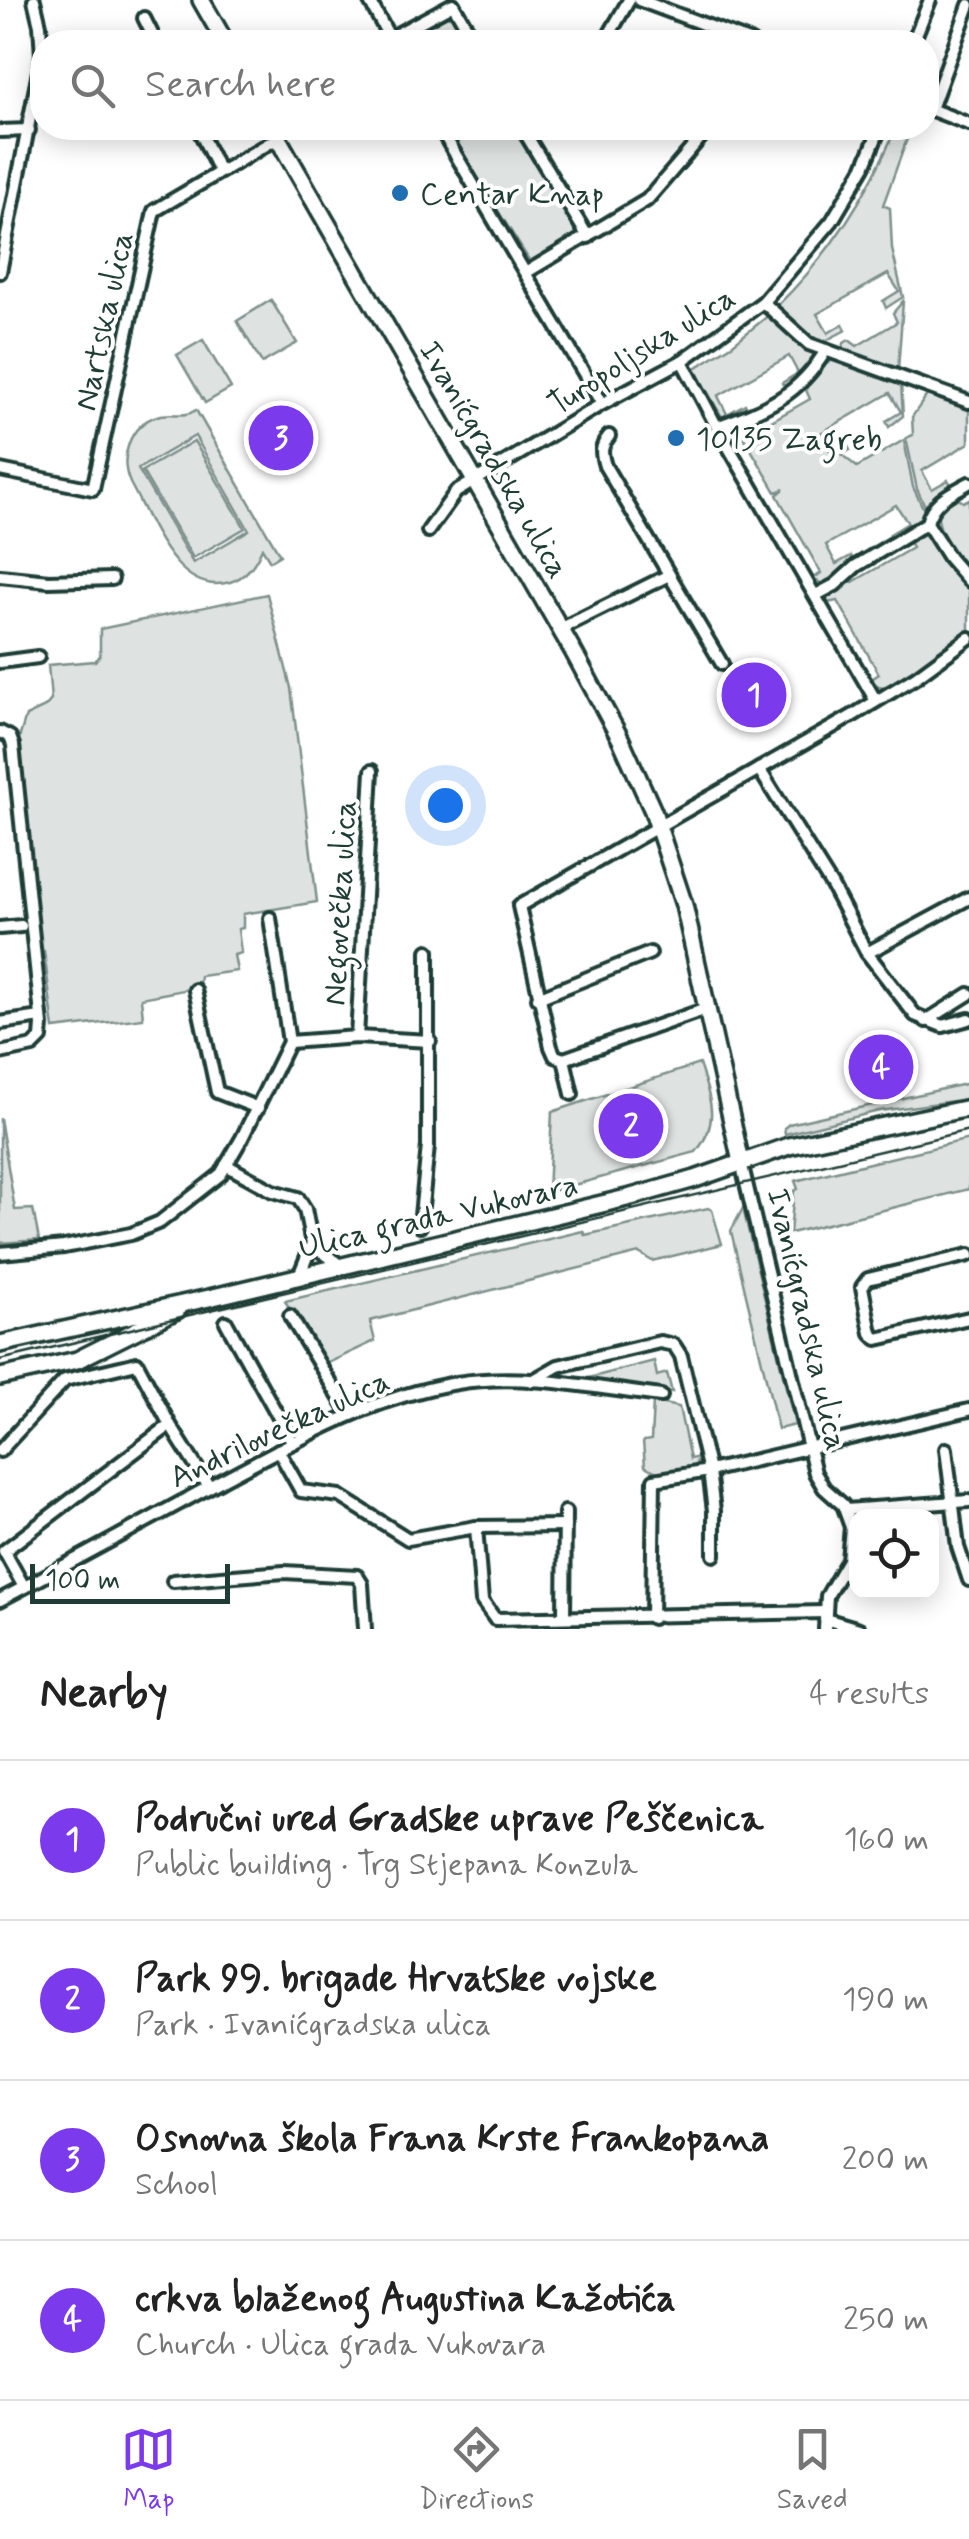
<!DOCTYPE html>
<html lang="en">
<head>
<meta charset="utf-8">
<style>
	:root { --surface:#fff; --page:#f6f6f6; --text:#222; --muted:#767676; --line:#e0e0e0; --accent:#7c3aed }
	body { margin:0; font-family:Mynerve,sans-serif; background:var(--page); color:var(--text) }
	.controls { position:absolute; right:30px; bottom:30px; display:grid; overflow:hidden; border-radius:20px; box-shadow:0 5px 25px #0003 }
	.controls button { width:90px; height:90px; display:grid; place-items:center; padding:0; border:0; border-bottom:2px solid var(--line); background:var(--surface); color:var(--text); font:50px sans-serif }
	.scale { position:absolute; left:30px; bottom:25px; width:200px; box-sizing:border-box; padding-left:10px; border:5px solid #1f3d34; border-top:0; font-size:28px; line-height:35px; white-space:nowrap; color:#1f3d34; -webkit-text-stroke:8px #fff; paint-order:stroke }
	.you { position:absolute; left:445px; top:805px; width:35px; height:35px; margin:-25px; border:8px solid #fff; border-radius:50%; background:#1a73e8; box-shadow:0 0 0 15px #1a73e833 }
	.badge { display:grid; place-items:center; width:65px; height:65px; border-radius:50%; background:var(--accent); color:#fff; font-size:32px; font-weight:700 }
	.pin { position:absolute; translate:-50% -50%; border:5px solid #fff; box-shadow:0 2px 10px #0006 }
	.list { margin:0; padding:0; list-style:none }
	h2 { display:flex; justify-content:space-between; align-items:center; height:130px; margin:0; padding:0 40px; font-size:42px }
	h2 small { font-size:32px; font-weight:400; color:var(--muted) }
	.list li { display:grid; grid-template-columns:65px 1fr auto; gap:30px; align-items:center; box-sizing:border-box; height:160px; padding:0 40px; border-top:2px solid var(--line) }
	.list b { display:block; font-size:38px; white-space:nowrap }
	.list p { margin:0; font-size:32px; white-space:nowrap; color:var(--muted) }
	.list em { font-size:32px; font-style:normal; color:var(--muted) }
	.icon { flex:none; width:55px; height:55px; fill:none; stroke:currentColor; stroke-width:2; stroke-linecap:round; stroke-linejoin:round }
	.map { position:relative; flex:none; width:969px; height:1629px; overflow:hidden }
	.search { position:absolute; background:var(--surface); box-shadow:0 5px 25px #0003; left:30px; right:30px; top:30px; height:110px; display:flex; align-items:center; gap:25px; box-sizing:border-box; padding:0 35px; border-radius:40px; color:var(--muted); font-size:38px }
	.sheet { height:770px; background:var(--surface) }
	nav { display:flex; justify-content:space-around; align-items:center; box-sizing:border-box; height:140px; border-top:2px solid var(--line); background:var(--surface); font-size:28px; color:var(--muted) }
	nav a { display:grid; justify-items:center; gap:5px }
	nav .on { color:var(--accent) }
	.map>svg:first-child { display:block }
	.green { fill:#dee3e2; stroke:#7e908b; stroke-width:2.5; fill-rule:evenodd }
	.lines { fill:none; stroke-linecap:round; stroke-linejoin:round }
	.street-casing { stroke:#1f3d34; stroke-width:18 }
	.secondary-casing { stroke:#1f3d34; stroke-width:22 }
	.street { stroke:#fff; stroke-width:10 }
	.secondary { stroke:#fff; stroke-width:15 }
	.tram { stroke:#1f3d34; stroke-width:2.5 }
	.poi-dot { fill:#1f6fb2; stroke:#fff; stroke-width:4 }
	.labels { text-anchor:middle; stroke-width:8; stroke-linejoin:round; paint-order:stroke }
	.poi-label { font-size:32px; fill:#1f3d34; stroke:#fff; text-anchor:start }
	.street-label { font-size:32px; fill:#1f3d34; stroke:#fff }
</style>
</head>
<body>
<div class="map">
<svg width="969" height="1629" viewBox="0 0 969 1629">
	<rect width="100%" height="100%" fill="#fff"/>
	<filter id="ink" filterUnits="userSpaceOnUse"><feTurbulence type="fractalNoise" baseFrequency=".01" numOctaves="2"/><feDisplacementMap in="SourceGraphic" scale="20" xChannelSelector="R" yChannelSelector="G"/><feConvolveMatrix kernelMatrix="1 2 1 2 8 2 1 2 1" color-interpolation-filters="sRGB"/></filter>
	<g filter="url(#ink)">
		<!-- green -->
		<g class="green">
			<path d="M453,13L470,42H403L404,40Z"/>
			<path d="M446,128H519L577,228V235L535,260H529Z"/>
			<path d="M896,128H911L883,205L890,208L892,249L903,297L886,308L883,301L899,291L888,274L817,314L828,333L843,324L846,330L823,342C802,338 789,323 778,305C831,253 867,196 896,128Z"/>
			<path d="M271,300L297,343L262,363L237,321Z"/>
			<path d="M903,301L898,370L842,350L844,343L849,340L857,346L897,322L893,313Z"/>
			<path d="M769,315L792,339L815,354V362L787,391L782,383L798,373L789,356L718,396L727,414L745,404L748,412L722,417L694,369L733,344Z"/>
			<path d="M203,340L231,388L205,403L177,355Z"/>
			<path d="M836,359L901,383L903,416L889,427L886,421L901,412L890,393L819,434L831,452L846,443L850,450L842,455L857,467L904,440L913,487L926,514L922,522L894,539L890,534L908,523L896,505L826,545L836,564L851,556L855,562L832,581L823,584L813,579L821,573L777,495L784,489L776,492L742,434L733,438L731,430L741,421L753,423L757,429L810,399L806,390C809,378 825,362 836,359Z"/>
			<path d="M927,395L969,408V443L922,471L932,489L948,480L952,486L933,498L927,510L917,489L906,438L913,435L912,417Z"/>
			<path d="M196,410L280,555L270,561L262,548C256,563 247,577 230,582C177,598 150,519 130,483C119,458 129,425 157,416C172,411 183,419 196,410ZM195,436L249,530L193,563L138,469Z"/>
			<path d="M194,441L245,528L193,558L142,471Z"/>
			<path d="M955,496L963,502L969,499V571C954,554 916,507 955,496Z"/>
			<path d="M925,532L969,589V630L892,685L880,687L870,680L879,674L838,601L827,603L828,594L847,575L853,582L912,548L908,539Z"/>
			<path d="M267,594L291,688L317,902L243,914V928L238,929L241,953L234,955L237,971L200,976L199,987L141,998L143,1018L54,1029L44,951L39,950L18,742L26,716L45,707L51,700L48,665L95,661L100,656V629Z"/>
			<path d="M699,1064C710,1099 721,1121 696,1152L548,1192L552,1112Z"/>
			<path d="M969,1083V1099L879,1111L785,1134L784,1128L789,1124Z"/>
			<path d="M0,1118L15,1210L33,1209L39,1240L0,1243Z"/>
			<path d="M969,1139V1189L790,1233L794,1191L798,1189L795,1181Z"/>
			<path d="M708,1208L712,1210L722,1244L652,1261L639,1253L370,1321L375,1341L324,1365L285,1301L583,1231L585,1235Z"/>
			<path d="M743,1208L795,1425L778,1429L731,1231Z"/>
			<path d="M654,1361L657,1376L667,1373L672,1392L585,1379Z"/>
			<path d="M653,1402L679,1407L690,1459L699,1457L694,1467C676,1474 662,1477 645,1466L643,1441L651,1440Z"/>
		</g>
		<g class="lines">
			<!-- street casing -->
			<g class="street-casing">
				<g id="street">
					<path d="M369,0L392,42"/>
					<path d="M639,0L751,42"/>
					<path d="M144,18L156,42"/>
					<path d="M390,38L453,4L475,42"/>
					<path d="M605,42L629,0"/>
					<path d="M913,42L930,0"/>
					<path d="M927,108L969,124"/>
					<path d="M931,109L969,5"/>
					<path d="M198,128L219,171"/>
					<path d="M440,128L602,404"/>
					<path d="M522,128L588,237"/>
					<path d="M0,131L29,130"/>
					<path d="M0,272L42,56L40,25L34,0"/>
					<path d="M527,272L647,200L709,128"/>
					<path d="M763,302L809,344L969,402"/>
					<path d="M682,361L717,427L876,701"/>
					<path d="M717,427C765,409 799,396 826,350"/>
					<path d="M609,436C600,447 601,453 605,466L722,664"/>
					<path d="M0,470L93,489L154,211L278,138"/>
					<path d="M969,483C951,493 932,501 927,523L949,558L969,581"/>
					<path d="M428,531L456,492L602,404L682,361L763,302L832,221L864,167L880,128"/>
					<path d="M0,576L49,581L112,579"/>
					<path d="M816,595L835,585L856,566L927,523"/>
					<path d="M560,629L669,575"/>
					<path d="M0,662L38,657"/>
					<path d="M0,732L10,737L13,745L42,1025L41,1038L33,1046L0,1053"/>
					<path d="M759,769L832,886L867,953L915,1015L943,1026L969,1019"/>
					<path d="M0,928L21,926"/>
					<path d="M867,953L969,898"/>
					<path d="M195,990L217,1092L258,1108"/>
					<path d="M538,998L650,953"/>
					<path d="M926,1021L969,994"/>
					<path d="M0,1023L41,1017"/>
					<path d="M357,1037L372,771"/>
					<path d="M289,1042L357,1037L430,1041"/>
					<path d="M564,1059L709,1008"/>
					<path d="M572,1094L564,1059L555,1056L551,1047L519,906L852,716L916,677L969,638"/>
					<path d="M741,1162L815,1473L824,1488L843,1505L851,1527L848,1560L827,1596L825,1629"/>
					<path d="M226,1165L273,1191L298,1198L305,1209L312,1244"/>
					<path d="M420,1226L428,1146V951"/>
					<path d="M0,1253L64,1247L131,1234L160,1222L221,1174L242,1138L289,1042L270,918"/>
					<path d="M969,1255L868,1279L862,1287L871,1333L877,1339L969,1318"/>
					<path d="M299,1276L312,1244L341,1266"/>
					<path d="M290,1316L350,1415"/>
					<path d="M226,1322L293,1443"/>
					<path d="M532,1381L558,1366L660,1342L674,1345L681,1356L709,1471L969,1410"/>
					<path d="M946,1449L958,1547L969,1580"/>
					<path d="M278,1450L301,1491L340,1496L408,1539L476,1527L565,1526"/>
					<path d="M0,1451L65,1380L137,1363L170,1425L209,1487"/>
					<path d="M846,1510L969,1501"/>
					<path d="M476,1527L482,1601L495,1619L825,1612"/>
					<path d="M173,1581L284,1572L357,1576L362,1584L365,1629"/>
					<path d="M24,1587L4,1551L170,1425"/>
					<path d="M0,1600C74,1561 147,1521 220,1481C296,1441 371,1397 457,1383C523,1372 596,1388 661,1396"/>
					<path d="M564,1617L565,1512"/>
					<path d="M652,1618L654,1480L709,1471L714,1511V1555"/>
					<path d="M825,1619L859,1629"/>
				</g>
			</g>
			<!-- secondary casing -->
			<g class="secondary-casing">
				<g id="secondary">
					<path d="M201,0L225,42"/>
					<path d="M272,128L573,651L621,740L653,811L684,905L741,1162"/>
					<path d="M0,1344L209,1298L631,1197L695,1179L789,1146L969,1108"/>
					<path d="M0,1377L77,1360L177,1310"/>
				</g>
			</g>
			<!-- street -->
			<use href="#street" class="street"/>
			<!-- secondary -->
			<use href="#secondary" class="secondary"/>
			<!-- tram -->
			<path class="tram" d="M0,1360L969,1130"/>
		</g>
	</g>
	<!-- markers -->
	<g class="poi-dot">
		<circle cx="400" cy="193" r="10"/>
		<circle cx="676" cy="438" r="10"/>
	</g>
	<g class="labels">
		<!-- poi labels -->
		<g class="poi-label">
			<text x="420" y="204">Centar Knap</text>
			<text x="696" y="449">10135 Zagreb</text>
		</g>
		<!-- street labels -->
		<g class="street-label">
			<text transform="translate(103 321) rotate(-78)" y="11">Nartska ulica</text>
			<text transform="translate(641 350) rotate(-32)" y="11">Turopoljska ulica</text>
			<text transform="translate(495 459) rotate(60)" y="11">Ivanićgradska ulica</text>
			<text transform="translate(339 903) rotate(-87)" y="11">Negovečka ulica</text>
			<text transform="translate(438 1215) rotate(-13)" y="11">Ulica grada Vukovara</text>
			<text transform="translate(808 1319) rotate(77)" y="11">Ivanićgradska ulica</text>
			<text transform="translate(279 1428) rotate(-25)" y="11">Andrilovečka ulica</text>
		</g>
	</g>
</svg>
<div class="controls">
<button><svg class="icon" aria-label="locate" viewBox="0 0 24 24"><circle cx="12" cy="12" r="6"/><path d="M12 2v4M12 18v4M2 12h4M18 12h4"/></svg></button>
</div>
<div class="scale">100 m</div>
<div class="you"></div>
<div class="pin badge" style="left:754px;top:695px">1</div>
<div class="pin badge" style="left:631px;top:1126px">2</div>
<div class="pin badge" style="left:281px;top:438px">3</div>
<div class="pin badge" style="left:881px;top:1067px">4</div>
<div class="search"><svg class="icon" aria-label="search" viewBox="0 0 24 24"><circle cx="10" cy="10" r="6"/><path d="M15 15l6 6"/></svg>Search here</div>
</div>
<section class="sheet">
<h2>Nearby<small>4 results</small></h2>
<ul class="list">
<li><span class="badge">1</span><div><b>Područni ured Gradske uprave Peščenica</b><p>Public building · Trg Stjepana Konzula</p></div><em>160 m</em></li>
<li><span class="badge">2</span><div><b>Park 99. brigade Hrvatske vojske</b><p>Park · Ivanićgradska ulica</p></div><em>190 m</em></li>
<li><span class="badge">3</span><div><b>Osnovna škola Frana Krste Frankopana</b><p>School</p></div><em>200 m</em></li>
<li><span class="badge">4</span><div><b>crkva blaženog Augustina Kažotića</b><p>Church · Ulica grada Vukovara</p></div><em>250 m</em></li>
</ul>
</section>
<nav>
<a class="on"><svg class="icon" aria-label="map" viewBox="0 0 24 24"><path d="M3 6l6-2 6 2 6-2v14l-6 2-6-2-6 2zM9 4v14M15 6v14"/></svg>Map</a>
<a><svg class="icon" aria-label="directions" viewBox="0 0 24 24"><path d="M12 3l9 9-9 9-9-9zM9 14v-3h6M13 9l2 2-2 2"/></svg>Directions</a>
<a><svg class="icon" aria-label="saved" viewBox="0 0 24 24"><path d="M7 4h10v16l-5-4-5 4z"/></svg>Saved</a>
</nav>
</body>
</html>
